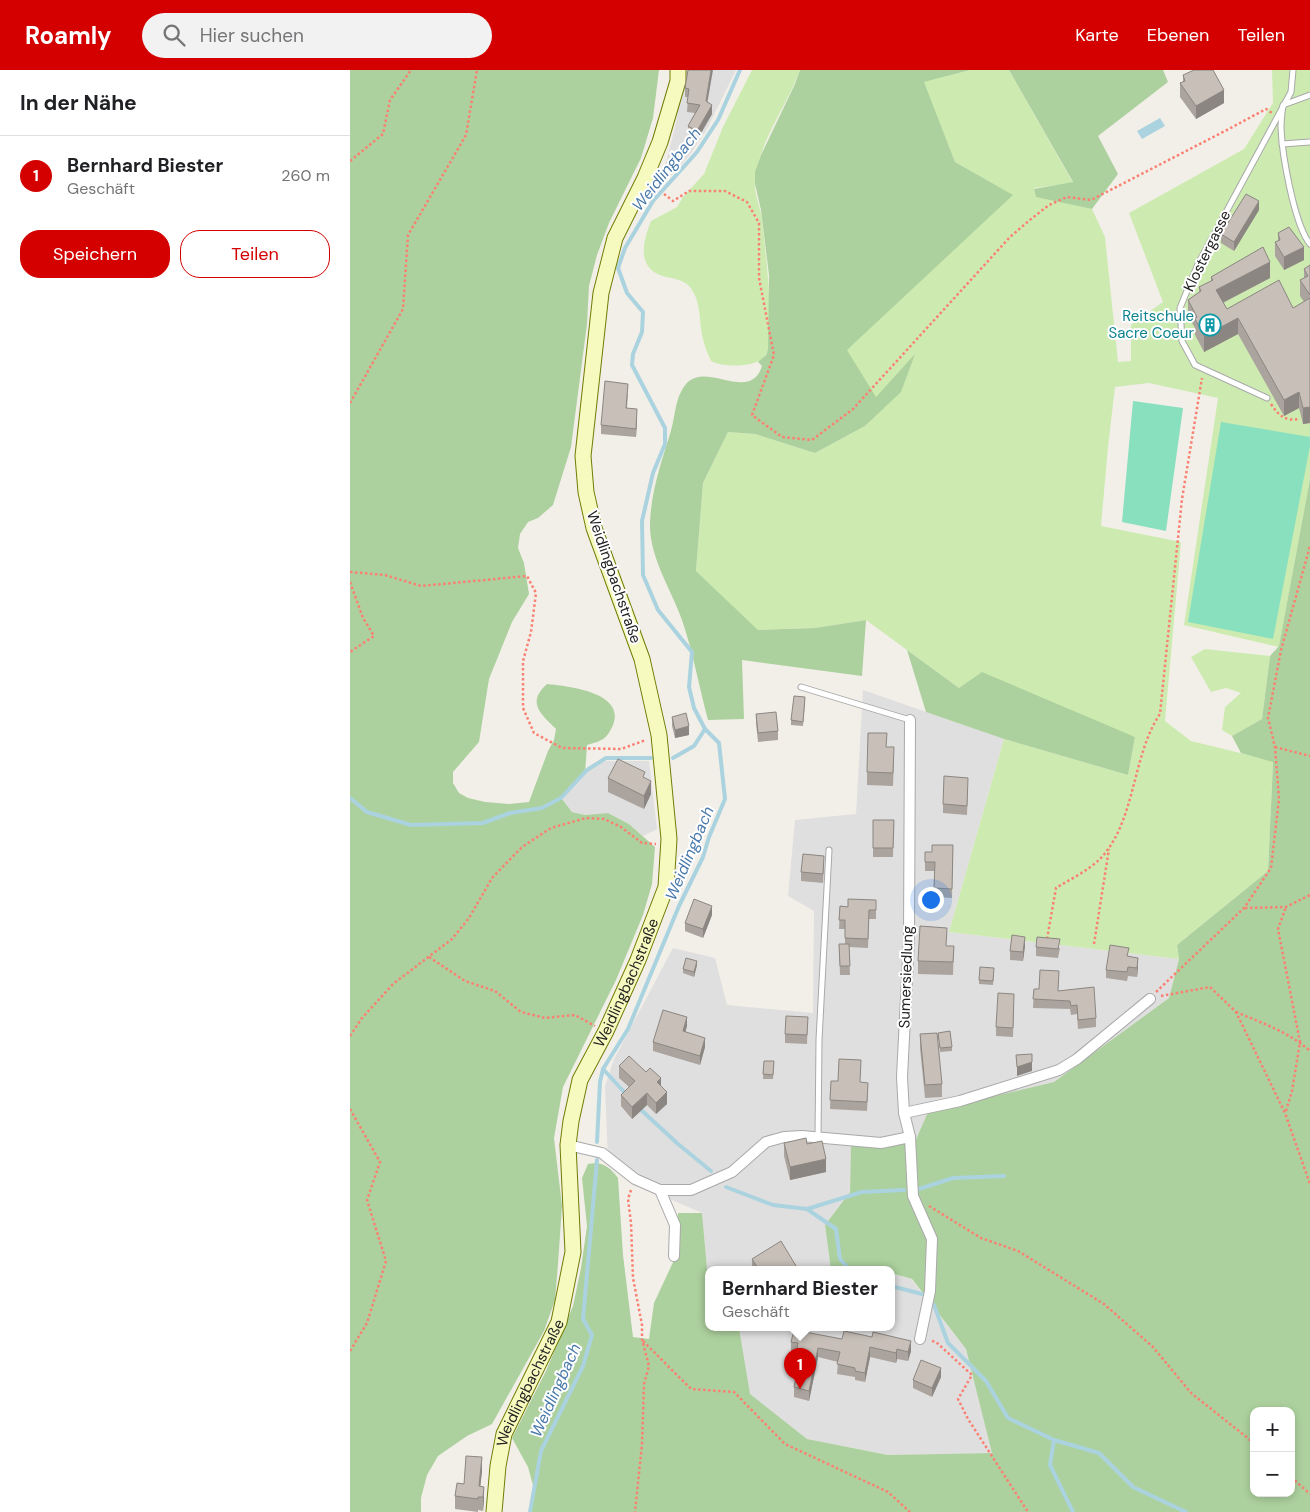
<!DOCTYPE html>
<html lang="de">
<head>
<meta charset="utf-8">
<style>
	:root { --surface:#fff; --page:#f2f2f2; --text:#202124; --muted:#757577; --line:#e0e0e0; --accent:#d40000 }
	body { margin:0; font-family:"DM Sans",sans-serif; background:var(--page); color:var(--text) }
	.controls { position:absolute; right:15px; bottom:15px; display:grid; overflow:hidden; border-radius:10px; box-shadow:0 2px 8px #0003 }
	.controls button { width:45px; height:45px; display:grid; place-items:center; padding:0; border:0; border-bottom:1px solid var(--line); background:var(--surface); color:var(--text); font:25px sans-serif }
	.you { position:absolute; left:580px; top:829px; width:18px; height:18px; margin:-12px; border:4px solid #fff; border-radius:50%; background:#1a73e8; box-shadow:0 0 0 8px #1a73e833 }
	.badge { display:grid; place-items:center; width:32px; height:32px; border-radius:50%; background:var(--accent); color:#fff; font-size:16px; font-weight:700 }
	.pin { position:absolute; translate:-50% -41px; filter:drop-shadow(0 1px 2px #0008) }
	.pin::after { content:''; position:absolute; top:26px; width:18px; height:15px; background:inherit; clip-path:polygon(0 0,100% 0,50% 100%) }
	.popup { position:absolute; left:355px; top:1196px; width:190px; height:65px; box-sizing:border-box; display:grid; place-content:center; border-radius:10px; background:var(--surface); filter:drop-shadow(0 1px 4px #0005); font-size:16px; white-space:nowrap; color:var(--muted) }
	.popup b { font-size:19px; color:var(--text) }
	.popup::after { content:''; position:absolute; left:50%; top:100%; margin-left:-10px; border:10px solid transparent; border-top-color:var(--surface) }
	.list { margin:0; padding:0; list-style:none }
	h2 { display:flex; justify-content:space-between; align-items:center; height:65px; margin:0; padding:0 20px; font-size:21px }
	h2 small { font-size:16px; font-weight:400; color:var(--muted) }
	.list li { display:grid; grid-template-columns:32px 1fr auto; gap:15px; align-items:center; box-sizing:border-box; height:80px; padding:0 20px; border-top:1px solid var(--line) }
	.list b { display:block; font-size:19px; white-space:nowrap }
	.list p { margin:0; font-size:16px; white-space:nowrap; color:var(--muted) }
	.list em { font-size:16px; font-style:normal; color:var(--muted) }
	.actions { display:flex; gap:10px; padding:15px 20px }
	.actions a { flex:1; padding:11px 0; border:1px solid var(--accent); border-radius:20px; text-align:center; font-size:18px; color:var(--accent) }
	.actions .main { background:var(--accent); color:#fff }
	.icon { flex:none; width:28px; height:28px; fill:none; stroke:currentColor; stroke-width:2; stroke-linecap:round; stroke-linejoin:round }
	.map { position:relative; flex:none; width:960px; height:1442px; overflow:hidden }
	header { display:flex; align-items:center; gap:30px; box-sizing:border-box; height:70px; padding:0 25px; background:var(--accent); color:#fff }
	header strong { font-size:24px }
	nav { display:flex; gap:28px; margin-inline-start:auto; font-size:18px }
	.search { width:350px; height:45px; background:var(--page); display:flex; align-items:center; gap:12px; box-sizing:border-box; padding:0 18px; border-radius:28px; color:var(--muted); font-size:19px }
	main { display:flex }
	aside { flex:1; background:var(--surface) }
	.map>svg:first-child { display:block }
	.residential { fill:#e0dfdf }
	.grass { fill:#cdebb0 }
	.forest { fill:#add19e; fill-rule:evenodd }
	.pitch { fill:#88e0be }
	.water { fill:#aad3df }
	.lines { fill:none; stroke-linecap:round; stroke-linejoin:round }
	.stream { stroke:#aad3df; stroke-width:4 }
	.service-casing { stroke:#a9a9a9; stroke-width:7 }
	.minor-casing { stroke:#a9a9a9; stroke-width:12 }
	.secondary-casing { stroke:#707d05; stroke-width:17 }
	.path { stroke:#fa8072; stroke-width:2.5; stroke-dasharray:2.5 2.5; stroke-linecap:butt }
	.service { stroke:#fff; stroke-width:5 }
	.minor { stroke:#fff; stroke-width:10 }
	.secondary { stroke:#f7fabf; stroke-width:15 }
	.wall { fill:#aba49e }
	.shaded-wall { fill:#8b8681 }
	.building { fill:#c7bfb8; stroke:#8b8681 }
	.labels { text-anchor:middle; stroke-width:4; stroke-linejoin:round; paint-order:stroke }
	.street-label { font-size:15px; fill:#222; stroke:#fff }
	.culture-label { font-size:15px; fill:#0d838f; stroke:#fff; text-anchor:end }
	.water-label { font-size:16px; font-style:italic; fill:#4a7aab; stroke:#fff }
</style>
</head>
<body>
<header>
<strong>Roamly</strong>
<div class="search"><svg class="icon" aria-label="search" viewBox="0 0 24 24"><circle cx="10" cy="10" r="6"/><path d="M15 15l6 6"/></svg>Hier suchen</div>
<nav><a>Karte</a><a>Ebenen</a><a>Teilen</a></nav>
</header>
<main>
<aside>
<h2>In der Nähe<small></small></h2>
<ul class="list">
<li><span class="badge">1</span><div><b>Bernhard Biester</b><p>Geschäft</p></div><em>260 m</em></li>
</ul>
<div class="actions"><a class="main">Speichern</a><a>Teilen</a></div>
</aside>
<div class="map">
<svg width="960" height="1442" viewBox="0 0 960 1442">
	<rect width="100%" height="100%" fill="#f2efe9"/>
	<!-- residential -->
	<g class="residential">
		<path d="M333,0H386L356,61L338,87L313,114L306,116L316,92L326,53Z"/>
		<path d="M513,620L654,669L599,862L829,889L819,928L704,1012L578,1042L564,1074H501L500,1122L475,1155L481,1200H359V1220L352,1143L278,1111L258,1091L255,1016L264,989L323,878L365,888L377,935L463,943L464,841L438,826L445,750L506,744Z"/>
		<path d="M255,691H299L307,759L293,766L279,754L258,743L235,745L222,742L212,729L235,704L245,695Z"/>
		<path d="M541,1203L561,1209L616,1279L643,1383L538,1385L457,1369L399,1324L389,1258H541Z"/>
	</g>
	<!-- grass -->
	<g class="grass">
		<path d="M402,0H450C437,36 407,74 405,113C404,124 411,138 412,150C417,193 422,236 418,279C416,284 414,289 409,291C397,297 372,297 361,291C357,283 354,274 352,265C349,250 351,234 342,220C334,206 316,210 304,202C287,190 295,166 301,151L327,137L333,127L354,104L373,57Z"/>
		<path d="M620,0H659L723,113L684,118L686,126L742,139L755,167L768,292L781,291V255L813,232L779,143L894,79L923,33L922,0H960V409L929,577L834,555L868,328L799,313L765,317L758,377L751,456L831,472L815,651L841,671L923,691L918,801L827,875L829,889L599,862L654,669L778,705L785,667L609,618L516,550L465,558L407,560L346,501L353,413L378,362L405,364L465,383L515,356L564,286L526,328L496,280L662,125L605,92L573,12Z"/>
		<path d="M855,579L920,586L912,649L882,666L872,660L875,637L891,623L876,618L861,622L841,587Z"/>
	</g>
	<!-- forest -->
	<g class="forest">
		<path d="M0,0H309L303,48L291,88L259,153L247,185L239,216L237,254L221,377L203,435L188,448L178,452L170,464L168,478L174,493L179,524L162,552L139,609L129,672L103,702V713L109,723L118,728L135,732L159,734L179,732L198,681L204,670L206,659C191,644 176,633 197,614C217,616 276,622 263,655C257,669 252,671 237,675L235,704L212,729L222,742L235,745L258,743L279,754L305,777L302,814L293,845L266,910L213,1017L204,1068L212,1136L208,1194L205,1230L194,1261L142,1354L117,1366L88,1386L77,1405L71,1428V1442H0Z"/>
		<path d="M450,0H620L574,12L605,92L663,125L497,280L526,327L565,284L551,322L515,356L465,383L405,364L378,362L353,413L346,501L408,560L465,558L516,550L512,606L392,590L394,649L358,650C349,617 343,582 332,550C321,519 299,487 300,453C301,422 311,393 320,364C326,346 324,329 336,314C356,290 400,334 412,296L408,292L416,285L418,279L419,205L411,140L405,114V102L411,85L445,14Z"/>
		<path d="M659,0H813L818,12L748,66L768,104L742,139L686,127L684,119L723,112Z"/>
		<path d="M960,409V1442H180L184,1419L178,1397L162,1368L196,1301L223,1236L231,1198L237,1156L232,1108L238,1094C252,1091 260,1097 268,1108L273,1185L283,1267L299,1269L304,1233L325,1188L328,1143H352L359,1220V1258H389L400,1324L457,1369L538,1385L642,1383L616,1279L562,1209L541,1203V1200H531L519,1197L517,1200H481L475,1155L500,1122L501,1074H564L578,1042L704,1012L819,928L829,889L827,875L918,801L923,692L891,683L882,666L912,649L920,586L929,576ZM904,1341H941V1423H904Z"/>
		<path d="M557,580L609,618L632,602L785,667L778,705L654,669L576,642Z"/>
	</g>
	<!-- pitch -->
	<g class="pitch">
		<path d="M783,331L833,338L816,461L772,452Z"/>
		<path d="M871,352L960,367V376L923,569L838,552Z"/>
	</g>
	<!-- water -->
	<path class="water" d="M810,48L815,56L792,69L787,61Z"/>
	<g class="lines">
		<!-- stream -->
		<g class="stream">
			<path d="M323,688L344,676L355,659"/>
			<path d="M0,728L17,742L61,755L133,753L160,743L192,738L211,728L237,700L256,688H301"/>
			<path d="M253,999L276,1024"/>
			<path d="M289,1038L328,1074L361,1101"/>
			<path d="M247,1072L250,1012L253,999L278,959L329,836L353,787L359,767L375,729L369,673L355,659L344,638L339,617L342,582L308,540L293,505L292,451L303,403L315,374V358L282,295L283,284L292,262L293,242L277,223L268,198L275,178L303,131L347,82L368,50L390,0"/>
			<path d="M376,1117L423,1135L457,1139L486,1159L490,1189L500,1200"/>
			<path d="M569,1119L603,1108L654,1106"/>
			<path d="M457,1139L512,1122L554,1120"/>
			<path d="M541,1216L572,1224"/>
			<path d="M584,1235L598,1273L636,1311L658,1348L704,1370L749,1383L783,1417L836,1442"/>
			<path d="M704,1370L700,1395L723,1442"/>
			<path d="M180,1442L191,1381L233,1296L242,1265L233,1249L247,1090"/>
		</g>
		<!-- service casing -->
		<g class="service-casing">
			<g id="service">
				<path d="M960,25L933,35C932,42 931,50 931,58C932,84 944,154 960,174"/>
				<path d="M932,74L960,72"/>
				<path d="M917,328L845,295L832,271L830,238L848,194L941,22L943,0"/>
				<path d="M451,617L560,650"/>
				<path d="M468,1067L469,970L479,780"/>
			</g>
		</g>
		<!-- minor casing -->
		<g class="minor-casing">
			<g id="minor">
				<path d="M560,650L559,869L552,1007L554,1043L560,1067L563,1126L582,1169L580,1221L570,1269"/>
				<path d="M554,1043L610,1031L709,1000L727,989L800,929"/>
				<path d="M218,1075L252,1083L285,1109L310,1120H341L382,1102L416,1072L434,1067L452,1066L531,1073L560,1067"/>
				<path d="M310,1120L325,1155L324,1186"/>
			</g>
		</g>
		<!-- secondary casing -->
		<g class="secondary-casing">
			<g id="secondary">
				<path id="s1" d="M144,1442L148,1396L154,1364L209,1252L223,1182L218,1075L221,1051L230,1010L256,961L288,890L316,817L319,769L309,665L292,589L244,458L236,422L233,386L251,223L265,168L295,108L310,72L328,11V0"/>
			</g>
		</g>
		<!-- path -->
		<g class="path">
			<path d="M0,91L33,64L40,30L61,0"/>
			<path d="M314,124L323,131L339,121H375L397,132L409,153V208L424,285L402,345L432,367L462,370L503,339L660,167L681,149L699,135L717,127L741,130L875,61L916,39L922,43"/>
			<path d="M0,333L53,239L58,165L116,65L127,0"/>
			<path d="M921,334C929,346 935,351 950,349"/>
			<path d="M0,502L35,505L71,516L177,506L186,523L181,562L173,591V638L184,663L212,678L271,679L296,670"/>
			<path d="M0,512L13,548L24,566L0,582"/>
			<path d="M925,677L960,686"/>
			<path d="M895,838L936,837L960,825"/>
			<path d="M697,869L706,818C721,809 739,800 751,788C786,750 782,685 810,644L832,429L852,308"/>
			<path d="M744,874L759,779"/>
			<path d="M79,887L115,911L145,921L171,942L195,948L225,945L245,956"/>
			<path d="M806,922L894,838L921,798L929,729L925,677L918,648L931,580L960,476"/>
			<path d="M811,926L860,917L886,942L935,1043L960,1114"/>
			<path d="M886,942C912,953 939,962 960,981"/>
			<path d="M0,966L12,948L43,914L102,869L119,848L142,808L172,777L201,758L236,748L254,749L271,757L292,773L306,774"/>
			<path d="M0,1039L30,1092L17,1130L36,1191L17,1253L0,1281"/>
			<path d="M936,1041L942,1021L950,972L928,859L936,837"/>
			<path d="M281,1120L278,1129L281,1153L283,1208L292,1255V1269L299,1296L294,1314L292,1374L285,1442"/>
			<path d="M579,1136L631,1168L668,1181L754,1234L803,1277L841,1323L904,1373"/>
			<path d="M293,1271L341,1319L384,1322L435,1374L538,1422L560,1442"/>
			<path d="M582,1271L586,1272L622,1305L608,1329L618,1349L678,1442"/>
			<path d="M941,1407L960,1424"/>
		</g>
		<!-- service -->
		<use href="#service" class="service"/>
		<!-- minor -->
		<use href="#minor" class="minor"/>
		<!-- secondary -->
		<use href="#secondary" class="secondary"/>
	</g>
	<!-- wall -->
	<g class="wall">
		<path d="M338,0L357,32L362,44L347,70L338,65V56L345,43L337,42L338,27H335V18Z"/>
		<path d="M833,5L874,33L846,49L830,27V13L833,12Z"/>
		<path d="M909,140L884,181L871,173V164Z"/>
		<path d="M928,163L954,190L934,200L925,186V172L928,171Z"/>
		<path d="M960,195V353L953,354L949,338L934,346L888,264L854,282L845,265V258L838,246V230L849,223V217L861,211V207L920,208L873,233L877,239L943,238L954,232L950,226V210L954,208V199Z"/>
		<path d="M278,323L277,338L287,348L286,367L251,364V355Z"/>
		<path d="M455,632L453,656L441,655V650Z"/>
		<path d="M406,644L428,661V670L408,672L406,653Z"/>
		<path d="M322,647L339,665L325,668L322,656Z"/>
		<path d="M537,677L544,690L543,716L517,715V702Z"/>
		<path d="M258,708H295L301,724L294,739L258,722Z"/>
		<path d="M618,717L617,745L593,743V734Z"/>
		<path d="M523,750H544L543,787H523Z"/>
		<path d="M603,775L602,828L584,827L585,801H575V782H582Z"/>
		<path d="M474,795L473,813L451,811V802Z"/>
		<path d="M526,830V849H519L518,878L499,877L500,905H490L489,874H495V859H489L490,836L498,837Z"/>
		<path d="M362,845L353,868L335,861V853Z"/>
		<path d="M597,876H604L603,905L568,904V891Z"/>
		<path d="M675,876L673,891L660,890V881Z"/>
		<path d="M686,877L710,878L708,888L686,886Z"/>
		<path d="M779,886L788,897L787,907L778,906L777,911L756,908V900Z"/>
		<path d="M347,895L344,907L333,903V899Z"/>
		<path d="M644,903L643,915L629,914V910Z"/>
		<path d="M684,919L708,921L746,948V957L728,959L727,944L721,945L720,939L683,938Z"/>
		<path d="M664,933L663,967L646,966V957Z"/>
		<path d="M458,947L457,974L435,973V964Z"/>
		<path d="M337,956L335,962L355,977L350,995L303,981V972Z"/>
		<path d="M588,963L602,977V981L590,982Z"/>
		<path d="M570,964L592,1014V1027L575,1028L570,978Z"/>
		<path d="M414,991H424L423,1009H413Z"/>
		<path d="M269,996L311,1016L317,1034L306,1044L297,1035L282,1049L271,1036V1025L279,1017L269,1008Z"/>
		<path d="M481,1011L518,1022L517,1041L480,1039Z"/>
		<path d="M434,1073L457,1074L476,1102L440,1110L434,1086Z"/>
		<path d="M402,1189L446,1200H402Z"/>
		<path d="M492,1269L561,1281L558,1291L547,1289L546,1293L520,1287L515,1312L505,1310V1307L487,1304L488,1292L468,1287L459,1331L444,1327V1317L449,1294L446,1293V1282L441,1281V1272Z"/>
		<path d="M591,1307L582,1327L563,1318V1310Z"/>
		<path d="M132,1401L130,1416L134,1430L133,1441L128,1440V1442L105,1439V1426L114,1414Z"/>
	</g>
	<!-- shaded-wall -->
	<g class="shaded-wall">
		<path d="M361,0H363L356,40V31Z"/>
		<path d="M874,20V33L846,49V36Z"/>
		<path d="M362,35V44L347,70V61Z"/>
		<path d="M909,131V140L884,181V172Z"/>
		<path d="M954,177V190L934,200V187Z"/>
		<path d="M920,192V208L866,236V220Z"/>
		<path d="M888,248V264L854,282V266Z"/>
		<path d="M949,322V338L934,346V330Z"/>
		<path d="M960,337V353L953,354V338Z"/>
		<path d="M287,339V348L286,367V359Z"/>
		<path d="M339,656V665L325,668V660Z"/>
		<path d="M301,711V724L294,739V726Z"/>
		<path d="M362,836V845L353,868V859Z"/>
		<path d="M675,867V876L673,891V882Z"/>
		<path d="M788,888V897L787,907V898Z"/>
		<path d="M347,891V895L344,907V902Z"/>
		<path d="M337,947V956L333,970V961Z"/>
		<path d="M355,968V977L350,995V986Z"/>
		<path d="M682,992V1001L667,1006V997Z"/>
		<path d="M311,1008V1020L307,1012Z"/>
		<path d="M317,1022V1034L306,1044V1033Z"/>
		<path d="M297,1023V1035L282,1049V1037Z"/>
		<path d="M476,1089V1102L440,1110V1097Z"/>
		<path d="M446,1196V1200H439Z"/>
		<path d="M561,1271V1281L558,1291V1282Z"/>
		<path d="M520,1277V1287L515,1312V1303Z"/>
		<path d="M468,1278V1287L459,1331V1321Z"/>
		<path d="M547,1279V1289L546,1293V1283Z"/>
		<path d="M591,1298V1307L582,1327V1318Z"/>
		<path d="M132,1387V1401L129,1429V1416Z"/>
		<path d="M134,1417V1430L133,1441V1427Z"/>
	</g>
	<!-- building -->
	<g class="building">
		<path d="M338,0H361L356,31L362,35L347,61L338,56L350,35L337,33L339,19L335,18Z"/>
		<path d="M844,0H863L874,20L846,36L830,13L835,11L833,5Z"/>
		<path d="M896,124L909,131L884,172L871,164Z"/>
		<path d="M939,157L954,177L934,187L925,172L930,170L928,163Z"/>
		<path d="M913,177L920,192L866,220L877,239L929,210L943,238L960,228V337L953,338L949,322L934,330L888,248L854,266L845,249L847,247L838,230L851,221L849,217L863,210L861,207Z"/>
		<path d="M960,195V225L950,210L958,206L954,199Z"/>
		<path d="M255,311L278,314L276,338L287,339L286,359L251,355Z"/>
		<path d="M444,626L455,627L453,652L441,650Z"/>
		<path d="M426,642L428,661L408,663L406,644Z"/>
		<path d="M336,643L339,656L325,660L322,647Z"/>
		<path d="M518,663H537L536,677H544L543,703L517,702Z"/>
		<path d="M268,689L295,702L293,707L301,711L294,726L258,708Z"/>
		<path d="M594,706L618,708L617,736L593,734Z"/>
		<path d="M523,750H544L543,778H523Z"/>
		<path d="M582,775H603L602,819L584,818L585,792H575V782H582Z"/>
		<path d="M453,784L474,786L473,804L451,802Z"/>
		<path d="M344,829L362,836L353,859L335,853Z"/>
		<path d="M498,829L526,830V840H519L518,869L495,868V850H489L490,836L498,837Z"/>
		<path d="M570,856L597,858L596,876H604L603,892L568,891Z"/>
		<path d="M662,865L675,867L673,882L660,881Z"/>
		<path d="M687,867L710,869L708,879L686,877Z"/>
		<path d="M489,874H499L500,896H490Z"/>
		<path d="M760,875L779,878L777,886L788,888L787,898L778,897L777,902L756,900Z"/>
		<path d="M336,888L347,891L344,902L333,899Z"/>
		<path d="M630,897L644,898L643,911L629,910Z"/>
		<path d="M690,900L709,901L708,921L744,917L746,948L728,950L727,935L721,936L720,931L683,929L684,919H689Z"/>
		<path d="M648,923L664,924L663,958L646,957Z"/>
		<path d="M313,940L337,947L333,961L355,968L350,986L303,972Z"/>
		<path d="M436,946L458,947L457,965L435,964Z"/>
		<path d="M600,961L602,977L590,978L588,963Z"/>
		<path d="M587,963L592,1014L575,1015L570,964Z"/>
		<path d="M682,984V992L667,997L666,985Z"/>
		<path d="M279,986L296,1002L300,998L311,1008L307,1012L317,1022L306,1033L297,1023L282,1037L271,1025L285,1011L269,996Z"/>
		<path d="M489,989L511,990L510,1012L518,1013L517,1032L480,1030L481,1011H488Z"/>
		<path d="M414,991H424L423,1005L413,1004Z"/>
		<path d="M456,1068L457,1074L472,1071L476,1089L440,1097L434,1073Z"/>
		<path d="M431,1171L446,1196L439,1200H409L402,1189Z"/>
		<path d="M444,1260L492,1269L494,1261L522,1267L523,1262L561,1271L558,1282L547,1279L546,1283L520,1277L515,1303L505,1301V1298L487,1294L490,1282L468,1278L459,1321L444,1317L451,1284L446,1283L448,1273L441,1272Z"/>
		<path d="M571,1290L591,1298L582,1318L563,1310Z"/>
		<path d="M116,1386L132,1387L129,1416L134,1417L133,1427H128V1429L105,1426L107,1413L114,1414Z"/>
	</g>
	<!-- icons -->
	<defs>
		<g id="building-ring" transform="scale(1.125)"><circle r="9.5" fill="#fff" stroke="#0f9aa8" stroke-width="1.5"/><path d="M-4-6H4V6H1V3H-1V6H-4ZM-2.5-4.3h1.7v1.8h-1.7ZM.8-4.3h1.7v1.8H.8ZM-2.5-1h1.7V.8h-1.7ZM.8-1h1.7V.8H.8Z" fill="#0f9aa8"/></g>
	</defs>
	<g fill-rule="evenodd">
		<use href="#building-ring" x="860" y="255"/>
	</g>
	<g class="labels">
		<!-- street labels -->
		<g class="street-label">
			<text transform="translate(857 181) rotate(-64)" y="5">Klostergasse</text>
			<text transform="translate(264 507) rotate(71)" y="5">Weidlingbachstraße</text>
			<text transform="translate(556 907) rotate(-88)" y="5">Sumersiedlung</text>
			<text dy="5" stroke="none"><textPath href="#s1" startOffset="556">Weidlingbachstraße</textPath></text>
			<text dy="5" stroke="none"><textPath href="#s1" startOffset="136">Weidlingbachstraße</textPath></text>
		</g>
		<!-- culture labels -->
		<g class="culture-label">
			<text x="844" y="251">Reitschule<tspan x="844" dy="17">Sacre Coeur</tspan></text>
		</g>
		<!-- water labels -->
		<g class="water-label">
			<text transform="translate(316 99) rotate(-52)" y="6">Weidlingbach</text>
			<text transform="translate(339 783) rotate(-67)" y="6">Weidlingbach</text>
			<text transform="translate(205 1320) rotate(-66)" y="6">Weidlingbach</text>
		</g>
	</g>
</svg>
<div class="controls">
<button>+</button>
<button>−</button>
</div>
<div class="you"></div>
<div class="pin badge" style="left:450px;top:1319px">1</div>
<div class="popup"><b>Bernhard Biester</b>Geschäft</div>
</div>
</main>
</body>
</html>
